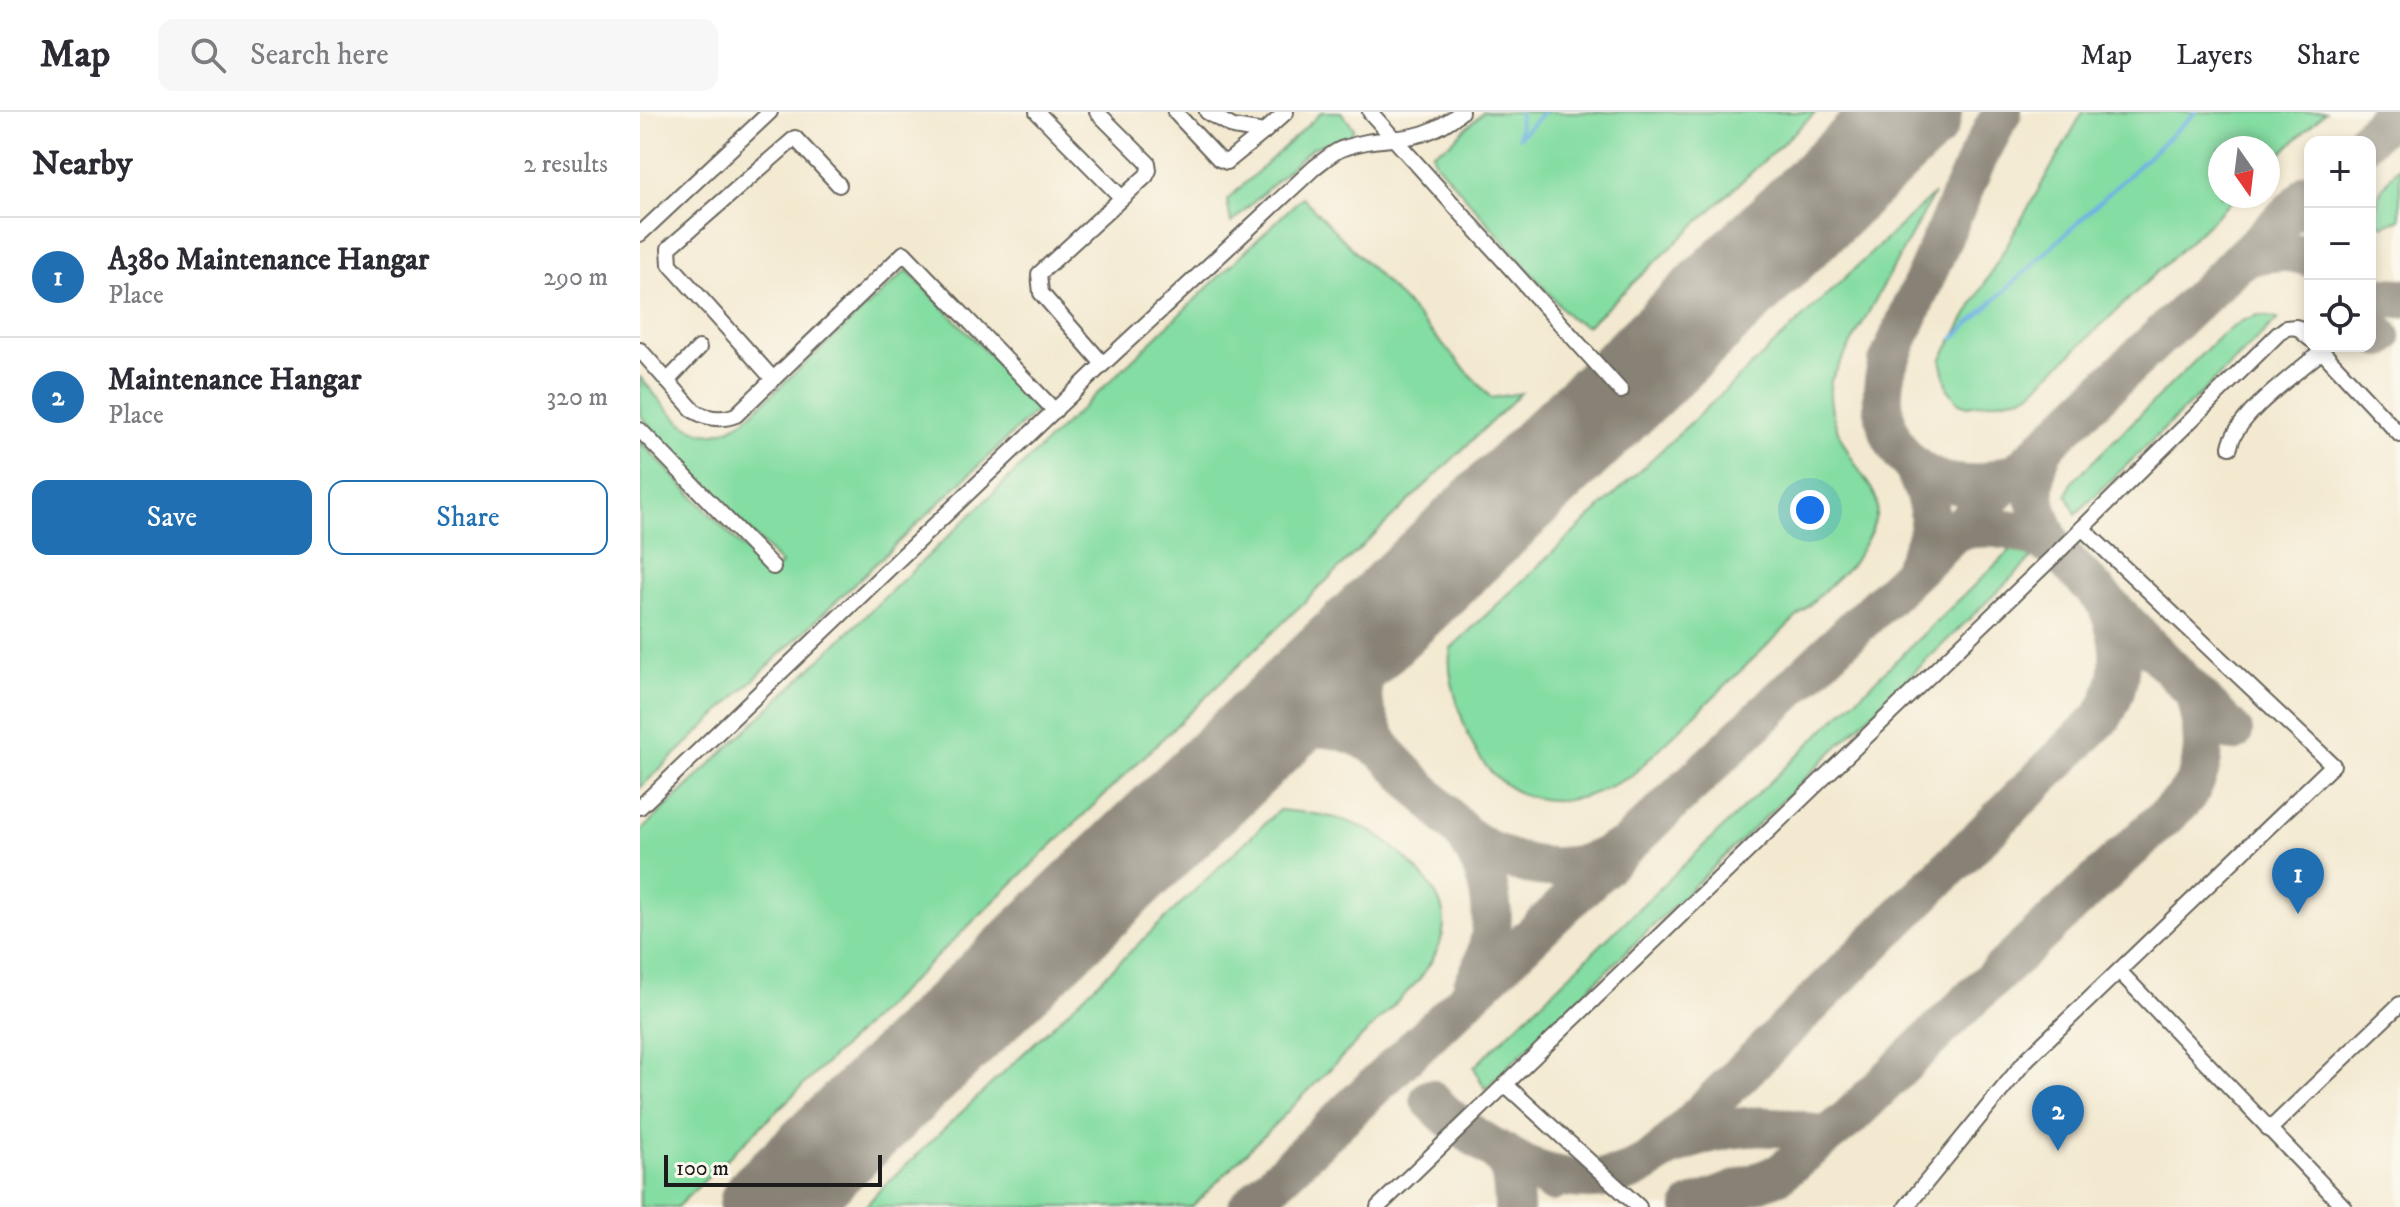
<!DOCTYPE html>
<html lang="en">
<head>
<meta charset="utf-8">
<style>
	:root { --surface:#fff; --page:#f7f7f7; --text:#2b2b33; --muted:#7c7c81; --line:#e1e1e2; --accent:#1f6fb2 }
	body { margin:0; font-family:"IM FELL DW Pica",serif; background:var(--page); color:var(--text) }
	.controls { position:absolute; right:24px; top:24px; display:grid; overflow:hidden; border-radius:16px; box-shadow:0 4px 12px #0003 }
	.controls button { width:72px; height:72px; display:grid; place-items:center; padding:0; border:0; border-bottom:2px solid var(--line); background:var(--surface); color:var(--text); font:40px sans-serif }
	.compass { position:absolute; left:1568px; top:24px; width:72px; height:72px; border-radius:50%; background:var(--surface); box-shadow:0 4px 12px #0003; rotate:166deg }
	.scale { position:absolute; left:24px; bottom:20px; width:218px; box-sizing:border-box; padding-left:8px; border:4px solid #1c1c1c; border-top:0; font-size:22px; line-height:28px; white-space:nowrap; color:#1c1c1c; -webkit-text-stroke:6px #fbf7ec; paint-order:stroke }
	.you { position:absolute; left:1170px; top:398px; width:28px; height:28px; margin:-20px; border:6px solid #fff; border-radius:50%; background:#1a73e8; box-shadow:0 0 0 12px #1a73e833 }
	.badge { display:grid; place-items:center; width:52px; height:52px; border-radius:50%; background:var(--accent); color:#fff; font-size:26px; font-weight:700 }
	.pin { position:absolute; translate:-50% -66px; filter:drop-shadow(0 2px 4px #0008) }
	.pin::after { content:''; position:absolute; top:42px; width:28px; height:24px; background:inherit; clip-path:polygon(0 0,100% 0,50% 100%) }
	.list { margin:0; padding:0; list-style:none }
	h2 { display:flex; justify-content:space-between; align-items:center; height:104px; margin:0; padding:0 32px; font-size:34px }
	h2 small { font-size:26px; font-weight:400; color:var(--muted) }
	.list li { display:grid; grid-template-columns:52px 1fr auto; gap:24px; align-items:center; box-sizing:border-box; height:120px; padding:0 32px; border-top:2px solid var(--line) }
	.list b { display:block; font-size:30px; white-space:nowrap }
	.list p { margin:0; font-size:26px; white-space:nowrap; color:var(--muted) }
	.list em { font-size:26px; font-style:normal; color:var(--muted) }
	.actions { display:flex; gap:16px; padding:24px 32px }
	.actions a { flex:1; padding:18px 0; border:2px solid var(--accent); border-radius:16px; text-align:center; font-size:28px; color:var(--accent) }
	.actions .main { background:var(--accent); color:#fff }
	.icon { flex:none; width:44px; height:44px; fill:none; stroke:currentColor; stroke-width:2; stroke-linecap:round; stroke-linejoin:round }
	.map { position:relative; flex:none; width:1760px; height:1095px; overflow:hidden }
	header { display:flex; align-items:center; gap:48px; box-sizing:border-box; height:112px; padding:0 40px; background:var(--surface); border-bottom:2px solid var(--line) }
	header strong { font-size:38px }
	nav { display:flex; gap:44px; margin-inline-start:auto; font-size:28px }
	.search { width:560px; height:72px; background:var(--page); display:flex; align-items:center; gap:20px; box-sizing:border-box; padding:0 28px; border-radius:16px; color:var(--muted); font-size:30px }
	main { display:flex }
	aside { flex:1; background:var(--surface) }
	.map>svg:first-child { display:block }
	.green { fill:#84dda2; stroke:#507c5f; stroke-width:2 }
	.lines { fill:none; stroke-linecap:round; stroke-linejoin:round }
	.stream { stroke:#6fb1e4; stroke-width:4 }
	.taxiway { stroke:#888276; stroke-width:40 }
	.runway { stroke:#888276; stroke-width:98 }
	.minor-casing { stroke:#67645b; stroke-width:18 }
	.minor { stroke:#fff; stroke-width:14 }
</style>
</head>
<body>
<header>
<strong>Map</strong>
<div class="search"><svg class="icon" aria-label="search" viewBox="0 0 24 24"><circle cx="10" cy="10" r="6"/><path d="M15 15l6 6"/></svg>Search here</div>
<nav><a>Map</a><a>Layers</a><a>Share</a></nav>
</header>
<main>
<aside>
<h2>Nearby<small>2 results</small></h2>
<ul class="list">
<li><span class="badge">1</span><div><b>A380 Maintenance Hangar</b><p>Place</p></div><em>290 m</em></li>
<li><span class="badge">2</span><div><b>Maintenance Hangar</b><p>Place</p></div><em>320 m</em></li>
</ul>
<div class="actions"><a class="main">Save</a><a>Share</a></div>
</aside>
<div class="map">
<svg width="1760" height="1095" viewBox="0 0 1760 1095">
	<rect width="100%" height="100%" fill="#fbf7ec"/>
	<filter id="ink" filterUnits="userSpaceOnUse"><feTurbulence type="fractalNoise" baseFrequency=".0125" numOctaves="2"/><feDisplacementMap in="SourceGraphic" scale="16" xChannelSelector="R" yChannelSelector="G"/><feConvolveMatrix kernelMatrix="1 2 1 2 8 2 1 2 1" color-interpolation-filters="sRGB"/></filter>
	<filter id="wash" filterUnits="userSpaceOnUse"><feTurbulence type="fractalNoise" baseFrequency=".006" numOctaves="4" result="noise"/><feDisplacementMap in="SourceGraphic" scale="32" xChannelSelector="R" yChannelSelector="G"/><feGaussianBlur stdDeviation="1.8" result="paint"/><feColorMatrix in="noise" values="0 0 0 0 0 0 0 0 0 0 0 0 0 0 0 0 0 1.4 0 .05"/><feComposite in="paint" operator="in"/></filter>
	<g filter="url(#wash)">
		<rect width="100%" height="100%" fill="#f3e9d0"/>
		<!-- green -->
		<g class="green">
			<path d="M682,0H701L714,16L711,23L672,36L591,111L587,88Z"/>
			<path d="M843,0H1176L947,214L931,207L796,51L792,41L809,32Z"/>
			<path d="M1443,0H1685L1628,54V36H1580V84H1597L1390,281L1382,285L1327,294L1319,291L1308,277L1301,248Z"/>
			<path d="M1760,54V107L1743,114L1737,109C1734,84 1743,72 1760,54Z"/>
			<path d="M1294,82L1191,268C1185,301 1204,335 1221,361C1227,371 1237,381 1237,394C1237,415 1223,434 1213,451L990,665C974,672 957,682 939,686C875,698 838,660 821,603C815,583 806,557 811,536Z"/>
			<path d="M662,85L768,194L851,286L881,281L37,1095H0V720Z"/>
			<path d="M267,158L400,295L0,676V329L130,464L141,452L0,303V265C20,287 46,330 80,320C88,318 96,313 103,309Z"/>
			<path d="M1618,203L1638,207L1436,402L1427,383L1432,370L1581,223L1602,209Z"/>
			<path d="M1377,432L1398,440L845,977L834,955Z"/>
			<path d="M639,698C668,701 698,703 724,716C741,724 756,737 769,750C814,792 814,821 778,869L552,1095H225L238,1080Z"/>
		</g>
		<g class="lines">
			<!-- stream -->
			<g class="stream">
				<path d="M879,23L880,0"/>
				<path d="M879,25L904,0"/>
				<path d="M1314,226L1556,0"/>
			</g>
			<!-- taxiway -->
			<g class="taxiway">
				<path d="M1362,0L1336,49L1248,251C1230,309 1260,370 1326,373C1342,373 1359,366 1374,361"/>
				<path d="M1723,30L1754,0"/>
				<path d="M1597,150C1620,138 1645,137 1670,145"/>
				<path d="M1730,184L1760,186"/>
				<path d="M1730,213L1741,225"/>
				<path d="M1405,333C1387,371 1394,400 1414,436L1593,620"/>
				<path d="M1273,353C1291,396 1298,410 1274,454"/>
				<path d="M1315,419C1351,411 1382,417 1414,436"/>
				<path d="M602,640C652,611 698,604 746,641C707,581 720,554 752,497"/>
				<path d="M746,641L825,723"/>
				<path d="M833,873C862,822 856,771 825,723C867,755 926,768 974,739"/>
				<path d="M790,987C828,1029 867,1039 911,1070"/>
				<path d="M849,1035C873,1047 873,1071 874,1095"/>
				<path d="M1032,1035C1078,1013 1130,1008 1179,1024"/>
				<path d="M891,1056C937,1073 984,1073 1023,1039L1463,604C1485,568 1484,531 1467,493"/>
				<path d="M131,1095L136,1087"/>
				<path d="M608,1095L1670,81"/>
				<path d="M1052,1095L1139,1062L1209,1006L1337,881L1542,689C1570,657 1565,621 1555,583"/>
			</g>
			<!-- runway -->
			<path class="runway" d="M128,1095L1273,0"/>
		</g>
	</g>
	<g filter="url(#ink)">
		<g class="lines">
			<!-- minor casing -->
			<g class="minor-casing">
				<g id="minor">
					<path d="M397,0L482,86"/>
					<path d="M457,0L508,51L509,58L506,64L399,162L401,181L463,252"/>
					<path d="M535,0L579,47L587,50L624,20"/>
					<path d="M567,0L593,15L624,20L646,0"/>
					<path d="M730,0L981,279"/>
					<path d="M0,122L130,0"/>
					<path d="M1677,234L1760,323"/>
					<path d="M0,238L54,299C68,307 81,309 96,303L264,141L415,299"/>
					<path d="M133,267L30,152L29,136L155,26L199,73"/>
					<path d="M27,269L59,236"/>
					<path d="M0,318L133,455"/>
					<path d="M1590,335C1594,305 1658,260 1682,239"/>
					<path d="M0,695L463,252L675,55C683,49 692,41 701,37C748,19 775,38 821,0"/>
					<path d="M1479,859L1704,1095"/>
					<path d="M866,973L999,1095"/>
					<path d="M1629,1018L1760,892"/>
					<path d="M738,1095L1418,440L1638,222L1646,216L1656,215L1670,227"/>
					<path d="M1266,1095L1387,947L1693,653L1442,416"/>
				</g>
			</g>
			<!-- minor -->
			<use href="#minor" class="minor"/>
		</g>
	</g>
</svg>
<div class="controls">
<button>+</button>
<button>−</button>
<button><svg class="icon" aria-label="locate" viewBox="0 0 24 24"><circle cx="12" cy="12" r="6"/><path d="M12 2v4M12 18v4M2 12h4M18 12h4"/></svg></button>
</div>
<svg class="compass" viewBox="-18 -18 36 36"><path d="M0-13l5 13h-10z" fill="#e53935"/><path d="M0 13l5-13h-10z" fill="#7c7c81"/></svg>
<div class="scale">100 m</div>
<div class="you"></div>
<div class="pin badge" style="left:1658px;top:802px">1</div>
<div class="pin badge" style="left:1418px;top:1039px">2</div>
</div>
</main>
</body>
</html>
